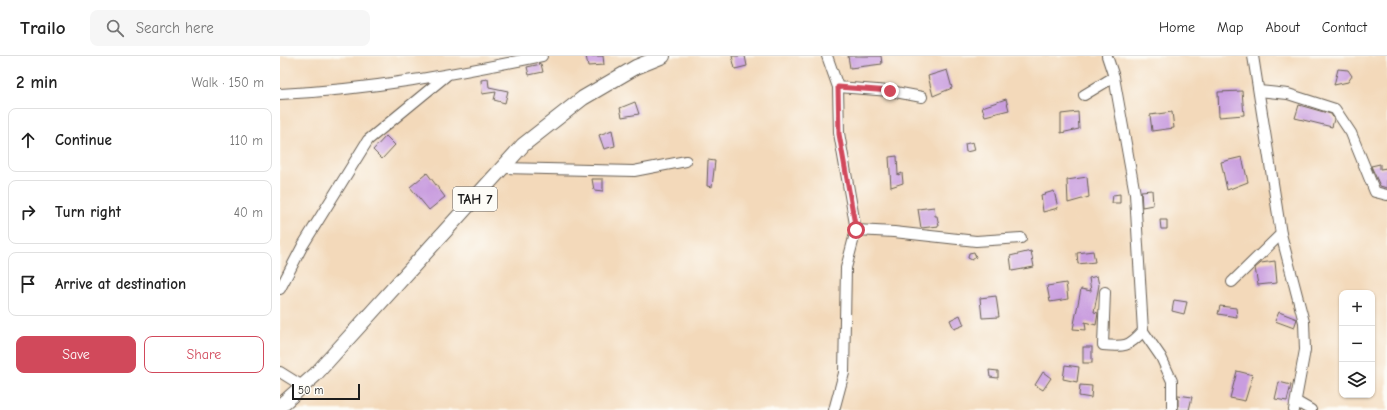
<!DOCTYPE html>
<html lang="en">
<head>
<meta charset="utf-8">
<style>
	:root { --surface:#fff; --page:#f6f6f6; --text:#222; --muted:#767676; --line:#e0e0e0; --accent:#d1495b }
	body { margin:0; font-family:"Comic Neue",sans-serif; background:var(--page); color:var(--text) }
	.controls { position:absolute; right:12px; bottom:12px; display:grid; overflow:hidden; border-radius:8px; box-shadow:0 1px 3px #0004 }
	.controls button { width:36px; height:36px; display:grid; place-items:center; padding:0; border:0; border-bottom:1px solid var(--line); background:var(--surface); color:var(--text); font:20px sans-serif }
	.scale { position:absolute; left:12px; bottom:10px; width:68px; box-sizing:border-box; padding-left:4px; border:2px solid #1c1c1c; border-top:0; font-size:11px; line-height:14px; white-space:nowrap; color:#1c1c1c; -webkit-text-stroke:3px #fdfcf7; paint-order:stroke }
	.stop { position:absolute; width:12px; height:12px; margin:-9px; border:3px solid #d1495b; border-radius:50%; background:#fff }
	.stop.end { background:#d1495b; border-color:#fff; box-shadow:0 1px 4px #0008 }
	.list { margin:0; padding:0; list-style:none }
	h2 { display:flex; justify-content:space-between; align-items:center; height:52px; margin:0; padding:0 16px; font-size:17px }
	h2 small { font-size:13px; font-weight:400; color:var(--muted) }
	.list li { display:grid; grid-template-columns:26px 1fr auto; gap:12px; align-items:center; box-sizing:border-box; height:64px; margin:0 8px 8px; padding:0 8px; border:1px solid var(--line); border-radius:8px }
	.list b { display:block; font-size:15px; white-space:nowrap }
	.list em { font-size:13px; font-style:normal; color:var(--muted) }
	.actions { display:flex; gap:8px; padding:12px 16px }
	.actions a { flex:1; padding:9px 0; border:1px solid var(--accent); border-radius:8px; text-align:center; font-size:14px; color:var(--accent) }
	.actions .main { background:var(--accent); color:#fff }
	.icon { flex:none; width:22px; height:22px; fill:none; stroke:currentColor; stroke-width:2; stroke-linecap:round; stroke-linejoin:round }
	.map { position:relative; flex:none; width:1107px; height:354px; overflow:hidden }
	header { display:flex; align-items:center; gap:24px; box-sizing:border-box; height:56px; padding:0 20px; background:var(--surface); border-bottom:1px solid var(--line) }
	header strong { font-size:19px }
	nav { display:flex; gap:22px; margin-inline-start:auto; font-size:14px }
	.search { width:280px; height:36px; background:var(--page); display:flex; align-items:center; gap:10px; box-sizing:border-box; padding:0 14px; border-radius:8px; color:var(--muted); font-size:15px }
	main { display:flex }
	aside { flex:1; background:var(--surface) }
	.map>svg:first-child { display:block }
	.building { fill:#c99ddf }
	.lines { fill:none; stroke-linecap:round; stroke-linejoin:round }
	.minor-casing { stroke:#675e53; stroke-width:12 }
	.highway-casing { stroke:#675e53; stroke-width:16 }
	.minor { stroke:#fff; stroke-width:10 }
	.highway { stroke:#fff; stroke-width:14 }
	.route { stroke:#d1495b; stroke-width:5 }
	.labels { text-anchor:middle; stroke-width:3.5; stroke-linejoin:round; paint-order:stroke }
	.shield { fill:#fdfcf7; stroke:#605f5e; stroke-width:1 }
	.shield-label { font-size:14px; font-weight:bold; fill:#1c1c1c }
</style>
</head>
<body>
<header>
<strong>Trailo</strong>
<div class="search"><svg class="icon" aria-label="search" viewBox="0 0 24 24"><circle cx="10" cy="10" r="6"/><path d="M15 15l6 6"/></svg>Search here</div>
<nav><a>Home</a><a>Map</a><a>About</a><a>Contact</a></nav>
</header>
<main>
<aside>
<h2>2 min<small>Walk · 150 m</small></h2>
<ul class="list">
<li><svg class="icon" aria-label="ahead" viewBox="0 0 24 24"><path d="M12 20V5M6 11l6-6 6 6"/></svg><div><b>Continue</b></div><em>110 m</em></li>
<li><svg class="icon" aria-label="right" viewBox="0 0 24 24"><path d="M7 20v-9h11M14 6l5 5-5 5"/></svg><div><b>Turn right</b></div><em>40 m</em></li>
<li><svg class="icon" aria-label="arrive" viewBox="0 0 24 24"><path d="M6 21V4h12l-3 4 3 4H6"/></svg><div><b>Arrive at destination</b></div></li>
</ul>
<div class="actions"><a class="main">Save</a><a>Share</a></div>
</aside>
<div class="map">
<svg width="1107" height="354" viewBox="0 0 1107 354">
	<rect width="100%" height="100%" fill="#fdfcf7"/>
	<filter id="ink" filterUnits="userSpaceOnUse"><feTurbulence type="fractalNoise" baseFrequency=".025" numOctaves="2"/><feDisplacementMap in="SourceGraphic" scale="8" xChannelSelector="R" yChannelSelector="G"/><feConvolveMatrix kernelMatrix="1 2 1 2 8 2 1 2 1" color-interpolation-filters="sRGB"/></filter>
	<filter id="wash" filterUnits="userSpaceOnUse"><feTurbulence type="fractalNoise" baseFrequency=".012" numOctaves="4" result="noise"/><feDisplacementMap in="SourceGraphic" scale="16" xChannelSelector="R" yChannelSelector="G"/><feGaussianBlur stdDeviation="0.9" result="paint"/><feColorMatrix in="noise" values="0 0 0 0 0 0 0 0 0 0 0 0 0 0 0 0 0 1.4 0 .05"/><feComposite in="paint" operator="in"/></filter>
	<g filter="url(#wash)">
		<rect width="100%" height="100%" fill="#f3d9ba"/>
		<g id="blocks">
			<!-- building -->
			<g class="building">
				<path d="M306,0H323L324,9L308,10Z"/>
				<path d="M452,0H465L467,10L455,13Z"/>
				<path d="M568,0H601L602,8L570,12Z"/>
				<path d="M261,8L263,16L249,19L247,11Z"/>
				<path d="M1058,13L1068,14L1072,20L1068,26L1054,29Z"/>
				<path d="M667,14L672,32L653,40L648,20Z"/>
				<path d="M208,23L209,31L228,35L225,47L214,44L216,36L202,38L201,24Z"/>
				<path d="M962,35L964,59L939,61L938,36Z"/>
				<path d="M726,43L729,54L705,60L702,51Z"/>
				<path d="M355,46L359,58L342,61L340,52Z"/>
				<path d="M1019,49L1051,58L1054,63L1052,71L1015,62Z"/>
				<path d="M798,56L799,73L781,77V58Z"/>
				<path d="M892,56L894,72L872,75L870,59Z"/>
				<path d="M332,74L335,90L324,93L319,79Z"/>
				<path d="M106,80L115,89L102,103L93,94Z"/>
				<path d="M693,86L695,94L686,96L685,88Z"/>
				<path d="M617,100L618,119L622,117L623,127L611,131L609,101Z"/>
				<path d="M962,101L968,126L947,134L941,106Z"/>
				<path d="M428,104L435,105L432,131L427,130Z"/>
				<path d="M1100,108V113L1107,112V132L1100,130L1091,110Z"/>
				<path d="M147,117L165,141L149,154L130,131Z"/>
				<path d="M807,121L809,141L788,147L787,124Z"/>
				<path d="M312,123H323V135L314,134Z"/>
				<path d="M872,134L873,149L862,151L861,135Z"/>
				<path d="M774,135L778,152L763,156L761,139Z"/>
				<path d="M840,138V147H832L833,139Z"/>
				<path d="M654,151L655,160H657L659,170L641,172L638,153Z"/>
				<path d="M880,164H887V173H881Z"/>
				<path d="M751,195L754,211L732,215L730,200Z"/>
				<path d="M813,195L815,206L798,208L797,197Z"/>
				<path d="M694,196L696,201L692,204L688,202L689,197Z"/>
				<path d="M995,205L997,227L978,229L975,212L981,207Z"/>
				<path d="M817,220L819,229L814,256L818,257L816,269L805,266L806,274L793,273L801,233L811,235L809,222Z"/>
				<path d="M786,227L788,243L770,246L767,230Z"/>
				<path d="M716,240L719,261L702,262L700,242Z"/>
				<path d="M894,244L907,246L904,258L892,255Z"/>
				<path d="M940,250L956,252L957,261L938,258Z"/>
				<path d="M999,256L1017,263L1014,272L995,265Z"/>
				<path d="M680,259L684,269L674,273L670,264Z"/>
				<rect x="803" y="291" width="9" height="16"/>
				<path d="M785,309L799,311L797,326L783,323Z"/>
				<path d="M709,314L718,315V322L710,321Z"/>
				<path d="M957,315L973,319L965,345L950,342Z"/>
				<path d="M763,316L771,322L763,334L755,329Z"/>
				<path d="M999,326L1011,329L1007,345L995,343Z"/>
				<path d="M800,329L812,330L811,342L799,340Z"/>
				<path d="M898,339L912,341L909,354H898Z"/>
			</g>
		</g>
	</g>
	<g filter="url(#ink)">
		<use href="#blocks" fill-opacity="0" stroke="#675e53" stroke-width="1"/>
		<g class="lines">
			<!-- minor casing -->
			<g class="minor-casing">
				<g id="minor">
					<path d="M547,0L558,31L610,35L642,41"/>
					<path d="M973,0L1001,178L1024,266L1025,294L1014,354"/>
					<path d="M979,35L1008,38L1055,53L1071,77L1095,136L1107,139"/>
					<path d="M0,38C88,34 175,18 262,0"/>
					<path d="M804,39L834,21L827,0"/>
					<path d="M223,112L354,115L406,105"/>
					<path d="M576,174L614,176L696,185L741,182"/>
					<path d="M952,226L1001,178"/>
					<path d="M0,233L23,189L88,84L166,20"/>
					<path d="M825,236L823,289C844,291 849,291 863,275L855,138L834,21"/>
					<path d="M863,275L881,301L892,325V354"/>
					<path d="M0,316L24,331"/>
					<path d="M1017,346L1031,354"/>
					<path d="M554,354L564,317L566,212L576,174L559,77L558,31"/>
				</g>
			</g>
			<!-- highway casing -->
			<g class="highway-casing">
				<path id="highway" d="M0,350L35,319L243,89L303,42L356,11L383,0"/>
			</g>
			<!-- minor -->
			<use href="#minor" class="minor"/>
			<!-- highway -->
			<use href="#highway" class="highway"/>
		</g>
	</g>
	<g class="lines" filter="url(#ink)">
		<!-- route -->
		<path class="route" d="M576,174L559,78L558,31L610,35"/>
	</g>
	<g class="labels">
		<!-- shield labels -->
		<rect class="shield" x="173" y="131" width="44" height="24" rx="3"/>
		<g class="shield-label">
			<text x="195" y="148">TAH 7</text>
		</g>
	</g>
</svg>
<div class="controls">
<button>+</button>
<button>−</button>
<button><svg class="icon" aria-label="layers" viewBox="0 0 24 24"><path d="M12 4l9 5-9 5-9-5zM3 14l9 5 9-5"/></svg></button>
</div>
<div class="scale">50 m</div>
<div class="stop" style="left:576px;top:174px"></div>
<div class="stop end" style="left:610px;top:35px"></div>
</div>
</main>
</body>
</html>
